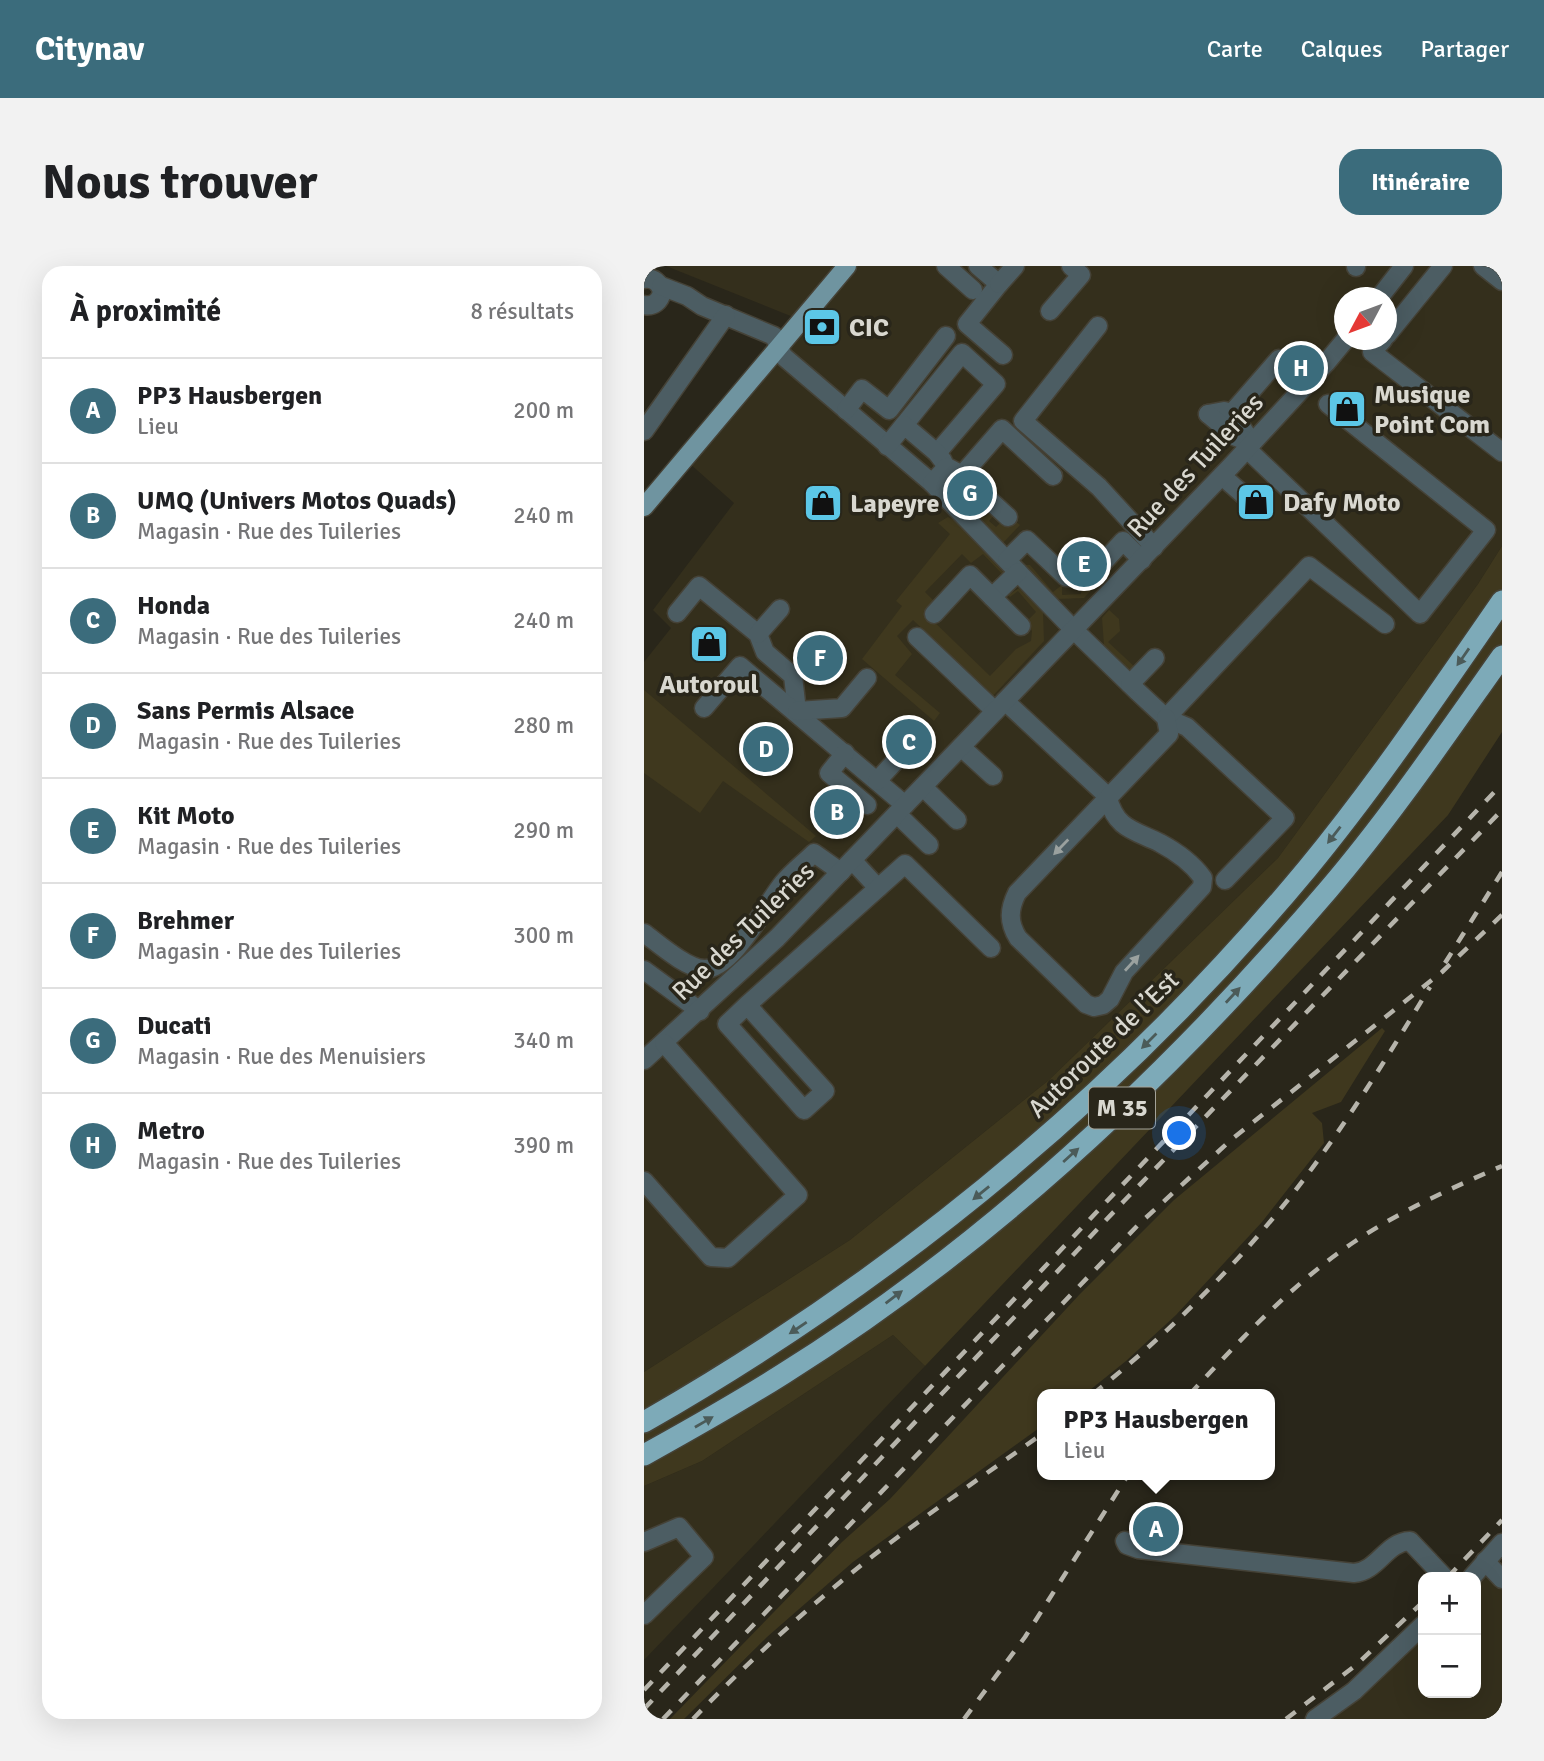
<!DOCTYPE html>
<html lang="fr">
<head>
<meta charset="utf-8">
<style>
	:root { --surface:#fff; --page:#f2f2f2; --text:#202124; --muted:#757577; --line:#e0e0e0; --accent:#3b6c7c }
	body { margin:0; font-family:Signika,sans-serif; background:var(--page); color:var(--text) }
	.controls { position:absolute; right:21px; bottom:21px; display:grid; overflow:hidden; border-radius:14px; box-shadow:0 7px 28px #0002 }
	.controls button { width:63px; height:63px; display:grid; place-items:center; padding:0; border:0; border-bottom:2px solid var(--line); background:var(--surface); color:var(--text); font:35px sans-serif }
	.compass { position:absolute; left:690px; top:21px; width:63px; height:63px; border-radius:50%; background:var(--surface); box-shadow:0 7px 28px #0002; rotate:229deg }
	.you { position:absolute; left:536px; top:868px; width:24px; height:24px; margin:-18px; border:5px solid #fff; border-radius:50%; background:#1a73e8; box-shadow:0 0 0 10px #1a73e833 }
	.badge { display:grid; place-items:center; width:46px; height:46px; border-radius:50%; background:var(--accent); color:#fff; font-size:23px; font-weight:700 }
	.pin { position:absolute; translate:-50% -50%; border:4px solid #fff; box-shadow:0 2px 7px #0006 }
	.popup { position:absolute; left:393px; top:1123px; width:238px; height:91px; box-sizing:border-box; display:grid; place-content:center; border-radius:14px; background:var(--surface); filter:drop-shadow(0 2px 5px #0005); font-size:23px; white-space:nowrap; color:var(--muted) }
	.popup b { font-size:26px; color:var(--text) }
	.popup::after { content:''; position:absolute; left:50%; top:100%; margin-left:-14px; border:14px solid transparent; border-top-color:var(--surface) }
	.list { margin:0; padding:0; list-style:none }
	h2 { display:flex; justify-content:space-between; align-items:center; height:91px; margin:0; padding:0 28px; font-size:30px }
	h2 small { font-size:23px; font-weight:400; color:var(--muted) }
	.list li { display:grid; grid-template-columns:46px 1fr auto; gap:21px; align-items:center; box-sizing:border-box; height:105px; padding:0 28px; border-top:2px solid var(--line) }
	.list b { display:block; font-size:26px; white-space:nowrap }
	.list p { margin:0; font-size:23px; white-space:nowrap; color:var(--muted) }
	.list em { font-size:23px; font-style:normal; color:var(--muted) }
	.map { position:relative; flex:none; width:858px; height:1453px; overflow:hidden; border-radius:21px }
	header { display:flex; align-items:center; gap:42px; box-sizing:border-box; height:98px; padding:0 35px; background:var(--accent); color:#fff }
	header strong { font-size:33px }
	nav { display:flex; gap:38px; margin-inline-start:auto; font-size:24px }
	.intro { display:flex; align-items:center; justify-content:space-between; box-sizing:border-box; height:168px; padding:0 42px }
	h1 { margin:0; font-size:49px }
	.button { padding:18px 32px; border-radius:21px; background:var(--accent); color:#fff; font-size:24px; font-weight:700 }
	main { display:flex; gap:42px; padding:0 42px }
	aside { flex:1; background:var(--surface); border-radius:21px; box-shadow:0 7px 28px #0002 }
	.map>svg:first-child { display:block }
	.built { fill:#342f1c; fill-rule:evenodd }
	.green { fill:#3f381e }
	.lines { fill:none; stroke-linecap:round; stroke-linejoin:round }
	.minor-casing { stroke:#454237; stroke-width:21 }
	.major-casing { stroke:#454237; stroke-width:21 }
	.highway-casing { stroke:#454237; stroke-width:24 }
	.minor { stroke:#4c5d63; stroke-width:18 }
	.major { stroke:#6f94a0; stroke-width:18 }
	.highway { stroke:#7daab8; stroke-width:21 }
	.rail { stroke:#b6b4ab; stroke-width:4.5; stroke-dasharray:12 12; stroke-linecap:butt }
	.oneway { fill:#4b5b59 }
	.oneway2 { fill:#9aa19f }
	.labels { text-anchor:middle; stroke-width:7; stroke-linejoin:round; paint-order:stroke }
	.shield { fill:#29261a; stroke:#a4a399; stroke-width:2 }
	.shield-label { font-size:24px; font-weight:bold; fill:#d9d8d0 }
	.poi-label { font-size:26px; font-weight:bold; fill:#d9d8d0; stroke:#29261a; text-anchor:start }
	.street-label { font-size:26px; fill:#d9d8d0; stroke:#29261a }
</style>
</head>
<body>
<header>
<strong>Citynav</strong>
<nav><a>Carte</a><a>Calques</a><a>Partager</a></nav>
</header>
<div class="intro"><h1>Nous trouver</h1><a class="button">Itinéraire</a></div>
<main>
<aside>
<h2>À proximité<small>8 résultats</small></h2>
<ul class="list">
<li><span class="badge">A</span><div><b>PP3 Hausbergen</b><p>Lieu</p></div><em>200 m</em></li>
<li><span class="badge">B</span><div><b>UMQ (Univers Motos Quads)</b><p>Magasin · Rue des Tuileries</p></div><em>240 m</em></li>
<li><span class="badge">C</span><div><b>Honda</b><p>Magasin · Rue des Tuileries</p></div><em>240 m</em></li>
<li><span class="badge">D</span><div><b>Sans Permis Alsace</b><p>Magasin · Rue des Tuileries</p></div><em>280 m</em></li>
<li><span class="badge">E</span><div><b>Kit Moto</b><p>Magasin · Rue des Tuileries</p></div><em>290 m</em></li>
<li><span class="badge">F</span><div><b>Brehmer</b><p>Magasin · Rue des Tuileries</p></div><em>300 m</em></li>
<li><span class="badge">G</span><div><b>Ducati</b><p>Magasin · Rue des Menuisiers</p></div><em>340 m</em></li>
<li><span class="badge">H</span><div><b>Metro</b><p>Magasin · Rue des Tuileries</p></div><em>390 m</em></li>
</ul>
</aside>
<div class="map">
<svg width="858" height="1453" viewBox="0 0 858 1453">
	<rect width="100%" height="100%" fill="#29261a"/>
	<!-- built -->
	<g class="built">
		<path d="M22,0H858V280L834,318L634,592L405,814L206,974L0,1106V396L27,362L9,344L90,237L45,197L149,51ZM701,32H743V74H701Z"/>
		<path d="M249,1069L281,1100L0,1394V1220L58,1195Z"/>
		<path d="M858,1296V1453H660L779,1357V1427H832V1316Z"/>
	</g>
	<!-- green -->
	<g class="green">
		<path d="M309,215L318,217L311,225L322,235L329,227L333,231L327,238L341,251L347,245L351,248L345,255L352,261L361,252L371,255L376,259L359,277L304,220Z"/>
		<path d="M304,251L310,254L361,308L359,309L339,288L327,297L318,288L281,326L290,335L280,346L346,410L372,383L387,375L388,365L383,355L392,346L374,325L366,331L364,329L375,322L399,346L400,375L345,434L339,421L269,354L253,370L268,388L251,409L296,447L290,455L218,393L258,340L252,335L306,268L294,257Z"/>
		<path d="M858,280V466L804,549L281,1100L249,1069L58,1195L0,1220V1106L206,974L405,814L634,592L834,318Z"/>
		<path d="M483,286L440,332L413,333L381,299H386L409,326L418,319V329L437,328L438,318H452Z"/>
		<path d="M465,344L475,353L476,365L464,376L493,403L489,407L460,379L458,352Z"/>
		<path d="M0,424L172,570L165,576L79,515L56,547L0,507Z"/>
		<path d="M738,762L741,765L697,836L668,847L678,857L680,877L618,956L532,1049L482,1095L441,1128H398V1160L209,1296L123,1371L40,1453H26L198,1276L246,1233L435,1029L530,934Z"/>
	</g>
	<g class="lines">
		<!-- minor casing -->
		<g class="minor-casing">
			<g id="minor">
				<path d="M302,0L329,24"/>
				<path d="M334,0L355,18L323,58L359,89"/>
				<path d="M839,0L858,15"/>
				<path d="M712,1V0"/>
				<path d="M0,13C10,11 16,17 18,26C16,35 10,41 0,39"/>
				<path d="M355,18L371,0"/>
				<path d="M17,20L43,30L58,40L130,70L139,90L288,217L430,364L493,425L522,452L543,461L641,552L581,614"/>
				<path d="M735,32L760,0"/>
				<path d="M406,45L437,9L427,0"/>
				<path d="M454,60L379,155L455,221L510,281"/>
				<path d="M743,69L799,0"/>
				<path d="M739,74L728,86L858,186"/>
				<path d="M202,144L218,123L245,144L302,70"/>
				<path d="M588,147L635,93L664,118"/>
				<path d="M564,148L580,145L588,147L608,177"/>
				<path d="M564,148L590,170L608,177"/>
				<path d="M260,159L318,87L352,118L293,187"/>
				<path d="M0,165L82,49"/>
				<path d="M243,180L260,159L293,187L299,195"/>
				<path d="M603,183L776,348L842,264L684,138"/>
				<path d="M318,209L358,163L409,210"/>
				<path d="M578,210L602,231"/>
				<path d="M288,217L303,201L318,209L364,251"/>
				<path d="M363,294L383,274L422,311L445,312L479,275L498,294"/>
				<path d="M348,331L374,306"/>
				<path d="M33,347L55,320L114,368L121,386L149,410L153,445"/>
				<path d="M290,348L326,309L377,360"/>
				<path d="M114,368L136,343"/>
				<path d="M273,371L351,445"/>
				<path d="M486,418L511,392"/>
				<path d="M361,435L458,525"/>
				<path d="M60,442L96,400L261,539"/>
				<path d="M153,445L198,442L223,412"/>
				<path d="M522,452L665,300L741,358"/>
				<path d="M317,481L349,510"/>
				<path d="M201,487L185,507L223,539"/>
				<path d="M233,515L256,490"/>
				<path d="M279,521L313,554"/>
				<path d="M464,532C472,563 490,564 516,577C533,586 548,597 559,612L558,621L480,706L466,733L459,739L450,741L442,738L374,672C364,656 365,643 373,627L525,468L522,452"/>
				<path d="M253,548L285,579"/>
				<path d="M208,594L234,622"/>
				<path d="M0,667C15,678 42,702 60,703C88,704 122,638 139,617C148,606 160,597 170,587L197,606"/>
				<path d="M0,704L56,745"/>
				<path d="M103,739L181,825L160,844L83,758L103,739L261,598L347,682"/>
				<path d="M0,794L133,672L588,199L682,97L701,74"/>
				<path d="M0,915L67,991L84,992L154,929L20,777"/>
				<path d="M481,1275L483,1279L494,1283L710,1307C734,1305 742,1276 766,1275L800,1311"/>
				<path d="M0,1276L35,1261L60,1291L0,1349"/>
				<path d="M841,1295L858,1313"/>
				<path d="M828,1311L858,1277"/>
				<path d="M671,1453L710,1425L779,1359"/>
			</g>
		</g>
		<!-- major casing -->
		<g class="major-casing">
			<path id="major" d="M0,241L203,0"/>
		</g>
		<!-- highway casing -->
		<g class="highway-casing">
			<g id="highway">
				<path d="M0,1156C253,1011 476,828 663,603C733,518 795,426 858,335"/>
				<path d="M0,1189C47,1163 93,1137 139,1108C345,979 526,809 684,624C747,550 802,469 858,390"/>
			</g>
		</g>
		<!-- minor -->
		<use href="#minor" class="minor"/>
		<!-- major -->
		<use href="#major" class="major"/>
		<!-- highway -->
		<use href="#highway" class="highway"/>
		<!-- rail -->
		<g class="rail">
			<path d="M801,697L858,606"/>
			<path d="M449,1128C524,1068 592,1000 651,925C701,860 744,790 786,721"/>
			<path d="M546,1128C596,1074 649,1017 710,976C756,945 808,922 858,900"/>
			<path d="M804,1311L858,1254"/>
			<path d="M0,1424L858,518"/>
			<path d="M0,1443L480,935L858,544"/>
			<path d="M19,1453L495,958L588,873L798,706L858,649"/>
			<path d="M49,1453C105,1395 166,1339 230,1289C285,1247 342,1208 398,1168"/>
			<path d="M320,1453L381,1371L484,1209"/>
			<path d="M642,1453L712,1399L779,1336"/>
		</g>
	</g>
	<!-- one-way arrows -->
	<defs><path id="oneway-solid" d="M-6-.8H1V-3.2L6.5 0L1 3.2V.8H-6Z" transform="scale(1.75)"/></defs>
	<g class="oneway">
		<use href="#oneway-solid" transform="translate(819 391) rotate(125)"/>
		<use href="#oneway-solid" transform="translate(690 569) rotate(128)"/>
		<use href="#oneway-solid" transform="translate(589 729) rotate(-47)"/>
		<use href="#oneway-solid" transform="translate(505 775) rotate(135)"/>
		<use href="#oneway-solid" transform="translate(427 889) rotate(-42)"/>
		<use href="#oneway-solid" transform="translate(337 927) rotate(141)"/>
		<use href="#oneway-solid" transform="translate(250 1031) rotate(-37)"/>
		<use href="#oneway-solid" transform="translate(154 1062) rotate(146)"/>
		<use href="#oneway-solid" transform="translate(60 1156) rotate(-30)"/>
	</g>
	<g class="oneway2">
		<use href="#oneway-solid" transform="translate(417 581) rotate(134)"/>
		<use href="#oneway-solid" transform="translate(488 697) rotate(-48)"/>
	</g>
	<!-- icons -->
	<defs>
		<g id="bank-square" transform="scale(2.0125)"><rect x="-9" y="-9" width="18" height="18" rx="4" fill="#5cc7e7" stroke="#29261a"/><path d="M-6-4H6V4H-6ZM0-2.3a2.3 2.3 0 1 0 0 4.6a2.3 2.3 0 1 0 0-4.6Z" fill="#111"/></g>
		<g id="shop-square" transform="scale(2.0125)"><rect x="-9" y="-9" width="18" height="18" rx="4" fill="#5cc7e7" stroke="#29261a"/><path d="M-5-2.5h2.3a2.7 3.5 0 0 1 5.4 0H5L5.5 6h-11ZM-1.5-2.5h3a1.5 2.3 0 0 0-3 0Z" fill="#111"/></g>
	</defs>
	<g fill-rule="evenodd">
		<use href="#bank-square" x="178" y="61"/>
		<use href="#shop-square" x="703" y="143"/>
		<use href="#shop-square" x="612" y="236"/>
		<use href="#shop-square" x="179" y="237"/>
		<use href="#shop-square" x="65" y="378"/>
	</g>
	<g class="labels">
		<!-- shield labels -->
		<rect class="shield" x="445" y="821.5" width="66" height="41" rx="5"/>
		<g class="shield-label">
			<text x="478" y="850">M 35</text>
		</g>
		<!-- poi labels -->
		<g class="poi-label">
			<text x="205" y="70">CIC</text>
			<text x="730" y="137">Musique<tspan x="730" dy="30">Point Com</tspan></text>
			<text x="639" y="245">Dafy Moto</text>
			<text x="206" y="246">Lapeyre</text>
			<text x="65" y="427" text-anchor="middle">Autoroul</text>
		</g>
		<!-- street labels -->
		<g class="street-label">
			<text transform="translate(551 199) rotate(-47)" y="9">Rue des Tuileries</text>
			<text transform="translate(99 665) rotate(-44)" y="9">Rue des Tuileries</text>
			<text transform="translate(459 778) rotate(-44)" y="9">Autoroute de l’Est</text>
		</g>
	</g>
</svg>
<div class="controls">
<button>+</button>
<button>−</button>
</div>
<svg class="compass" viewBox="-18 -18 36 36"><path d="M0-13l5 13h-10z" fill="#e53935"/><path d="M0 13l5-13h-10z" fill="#757577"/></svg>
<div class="you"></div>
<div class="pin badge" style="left:512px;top:1263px">A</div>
<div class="popup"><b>PP3 Hausbergen</b>Lieu</div>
<div class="pin badge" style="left:193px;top:546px">B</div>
<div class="pin badge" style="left:265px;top:476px">C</div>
<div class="pin badge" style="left:122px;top:483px">D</div>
<div class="pin badge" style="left:440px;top:298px">E</div>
<div class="pin badge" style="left:176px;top:392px">F</div>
<div class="pin badge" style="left:326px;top:227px">G</div>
<div class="pin badge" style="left:657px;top:102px">H</div>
</div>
</main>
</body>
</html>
